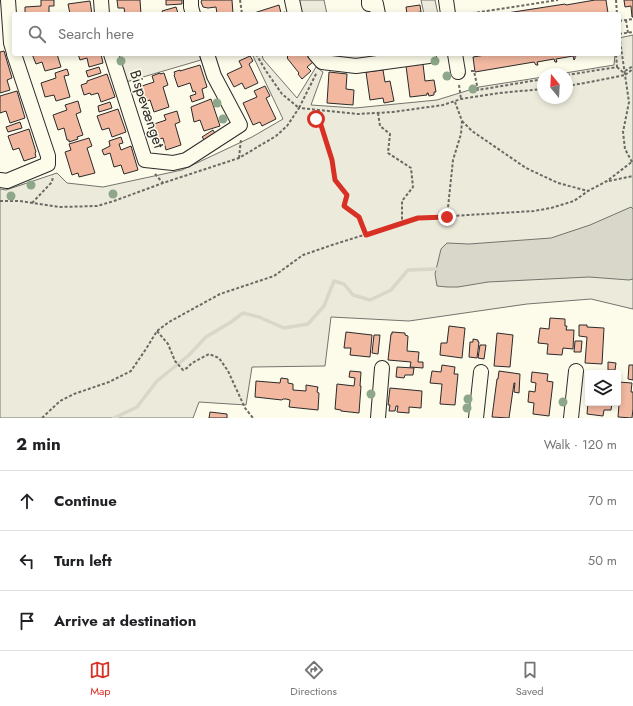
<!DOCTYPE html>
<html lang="en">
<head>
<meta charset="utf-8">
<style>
	:root { --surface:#fff; --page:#f2f2f2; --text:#202124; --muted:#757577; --line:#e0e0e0; --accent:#d93025 }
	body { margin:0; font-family:Jost,sans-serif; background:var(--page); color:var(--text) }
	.controls { position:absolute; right:12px; bottom:12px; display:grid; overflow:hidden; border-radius:4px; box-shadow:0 2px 6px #0003 }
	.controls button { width:36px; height:36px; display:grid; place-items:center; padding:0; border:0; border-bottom:1px solid var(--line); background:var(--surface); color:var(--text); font:20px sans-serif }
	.compass { position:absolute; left:537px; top:68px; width:36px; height:36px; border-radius:50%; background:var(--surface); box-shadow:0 2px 6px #0003; rotate:342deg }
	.stop { position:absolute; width:12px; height:12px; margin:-9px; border:3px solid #d93025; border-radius:50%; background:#fff }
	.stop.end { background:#d93025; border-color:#fff; box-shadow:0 1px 4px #0008 }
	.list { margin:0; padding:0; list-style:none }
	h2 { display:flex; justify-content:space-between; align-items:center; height:52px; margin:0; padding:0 16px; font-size:17px }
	h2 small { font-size:13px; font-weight:400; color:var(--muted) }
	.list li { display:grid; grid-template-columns:26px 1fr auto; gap:12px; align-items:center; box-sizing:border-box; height:60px; padding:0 16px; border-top:1px solid var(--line) }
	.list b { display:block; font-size:15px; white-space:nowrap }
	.list em { font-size:13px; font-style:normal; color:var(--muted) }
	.icon { flex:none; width:22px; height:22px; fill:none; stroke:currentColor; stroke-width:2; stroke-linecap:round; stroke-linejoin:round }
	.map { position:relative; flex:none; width:633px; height:418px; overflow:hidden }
	.search { position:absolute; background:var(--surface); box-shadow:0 2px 6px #0003; left:12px; right:12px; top:12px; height:44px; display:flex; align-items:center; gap:10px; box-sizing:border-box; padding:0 14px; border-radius:4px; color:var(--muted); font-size:15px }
	.sheet { height:232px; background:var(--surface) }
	nav { display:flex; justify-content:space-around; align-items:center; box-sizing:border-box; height:56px; border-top:1px solid var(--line); background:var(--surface); font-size:11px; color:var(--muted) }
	nav a { display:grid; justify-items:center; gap:2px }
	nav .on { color:var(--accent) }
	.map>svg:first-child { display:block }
	.green { fill:#ecebdb; stroke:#74746e }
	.water { fill:#d8d7c9; stroke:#74746e }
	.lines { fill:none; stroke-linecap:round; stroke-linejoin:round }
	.stream { stroke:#d8d7c9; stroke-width:3.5 }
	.building { fill:#f2b8a0; stroke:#2b2b2b }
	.minor-casing { stroke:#2b2b2b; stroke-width:16 }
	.path { stroke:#6a6964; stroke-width:2; stroke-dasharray:3 2; stroke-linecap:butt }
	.minor { stroke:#fdfbea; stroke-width:14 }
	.tree { fill:#8ea78a }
	.route { stroke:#d93025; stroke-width:5 }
	.labels { text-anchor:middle; stroke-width:3; stroke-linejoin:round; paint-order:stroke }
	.street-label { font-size:15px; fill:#2b2b2b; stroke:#fdfbea }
</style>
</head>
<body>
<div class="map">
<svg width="633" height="418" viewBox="0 0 633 418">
	<rect width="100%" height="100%" fill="#fdfbea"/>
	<!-- green -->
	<g class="green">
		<path d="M296,0H324L327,14H300Z"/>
		<path d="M421,0H435L438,14H424Z"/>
		<path d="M633,35V309L591,299L527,304L409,321L331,317L325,366L252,367L246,405L199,402L193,418H0V189L6,190L57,173L67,183L103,187L182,170L252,137L283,119L252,54H262L263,59L297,98L316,67L323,72L311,105L355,108L437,100L479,87L543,77V98H567V74H559L614,65L615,54H619V38Z"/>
		<path d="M116,54H199L201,60L126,82Z"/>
		<path d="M322,54H378L375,58L357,61L327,59Z"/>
	</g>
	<!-- water -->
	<path class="water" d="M631,207L633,209V279L629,280L589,277L488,282L458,287H447L437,286L435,274L441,249L447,243L469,244L551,238L590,225Z"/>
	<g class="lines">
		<!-- stream -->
		<path class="stream" d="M114,418L137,407L157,381L188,356L206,337L231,322L243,313L259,317L284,328L308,324L324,306L334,281L344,284L353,295L370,300L391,290L408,270L436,269"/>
	</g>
	<!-- building -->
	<g class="building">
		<path d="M41,0H54V6H49V14H25V7L41,6Z"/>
		<path d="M117,0H140L141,14H125L124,8H118Z"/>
		<path d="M166,0H182V4L166,5Z"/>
		<path d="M202,0H232L233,14H217L216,7L208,8L203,7L201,2Z"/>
		<path d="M595,0H606L608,13L603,14H507V13L565,4L566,5Z"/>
		<path d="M624,0H633V17H632L631,6L625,7Z"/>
		<path d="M90,1L92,14H70L68,4Z"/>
		<path d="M279,5L281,13L285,12L286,14H251Z"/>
		<path d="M420,5L421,12L414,13L415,14H407L406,7Z"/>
		<path d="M176,7L178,13L173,14H163L162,11Z"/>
		<path d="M4,51L12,78L7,80L10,90L0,93V52Z"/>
		<path d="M32,54H57L61,67L45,71L42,62L36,64Z"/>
		<path d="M78,54H101L103,63L89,67L87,58L80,60Z"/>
		<path d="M285,54H306L313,62L307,67L311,71L302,79L298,74L299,73L287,58L288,57Z"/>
		<path d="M491,54H584L575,56V59L574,60L573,56L556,59L557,62H555L554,59L537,62L538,65H536L534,62L475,72L473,57Z"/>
		<path d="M250,56L253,61L249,64L258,83L245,89L242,83L234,87L227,74L242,67L239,61Z"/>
		<path d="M423,64L425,81L434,80L436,92H434V95L429,96L428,93H427V95L410,97L406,66Z"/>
		<path d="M200,65L207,87L202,89L204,98L192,102L190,96L196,94L195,91L193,92L190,83L178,87L174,75L175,74L174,72L180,70V71Z"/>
		<path d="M99,67L101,73L88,77L86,71Z"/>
		<path d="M67,69L69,75L64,76L70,97L56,101L54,95L45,97L41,83L56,78L55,73Z"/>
		<path d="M383,70L385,82L390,81L394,101L384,103L383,98L370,100L366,72Z"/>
		<path d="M329,72L347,74L346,89L354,90L353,105L327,103Z"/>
		<path d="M160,73V74L164,73L168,85L163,87L169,107L154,112L150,100L144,102L139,87L154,82L152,76Z"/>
		<path d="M107,74L115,97L101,102L98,93L91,95L90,93L84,95L81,85L87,83V81Z"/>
		<path d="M265,86L270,96L266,98L276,119L262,126L260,122L253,125L243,103L257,97L254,91Z"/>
		<path d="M17,91L25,118L10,123L6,111L0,113V96Z"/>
		<path d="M211,99L220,126L204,131L200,120L194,122L191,107Z"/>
		<path d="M78,101L81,112L76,114L83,135L77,137L78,139L69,142V140H67L64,128L58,130L53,115L67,110L65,105Z"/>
		<path d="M110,102L112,108L99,112L98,106Z"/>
		<path d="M118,109L126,132L112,137L109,128L102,130L97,116Z"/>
		<path d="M177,111L180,122L175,124L181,145L166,150L163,138L156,140L151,125L166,120L164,115Z"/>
		<path d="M20,122L22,128L8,132L6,127Z"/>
		<path d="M29,129L36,152L35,153L36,157L24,161L19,148L13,150L8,136Z"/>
		<path d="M213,130L216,135L206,142L202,137Z"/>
		<path d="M121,137L123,143L119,144L121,150L131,146L138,170L124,174L121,165L114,167L110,153L104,155L102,150L110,146L109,141Z"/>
		<path d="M89,138L92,146L87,148L95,173L79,177L78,173L72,175L65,152L71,150L69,144Z"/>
		<path d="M550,318L565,319V326H567L566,330H574L573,349L563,348L562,355L547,354L548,344L538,343L540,328L549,329Z"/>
		<path d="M579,325H587V327L604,328L602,364L585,363L587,337L579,336Z"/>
		<path d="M449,326L465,328L462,358L440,355L441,343H447Z"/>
		<path d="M346,332L372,335L370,357L350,355L351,348H344Z"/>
		<path d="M392,332L405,333V335L408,336L407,351L419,352L418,362H423V368L410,367L411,362L388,360L391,334H392Z"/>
		<path d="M497,333L513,335L510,367L494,366Z"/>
		<path d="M374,335H380L378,354L372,353Z"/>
		<path d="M473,339L478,340V342H479L477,358L469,357L470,342H473Z"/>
		<path d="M575,341H582L581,352H574Z"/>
		<path d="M480,345H486L484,359L478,358Z"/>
		<path d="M608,362L616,363L615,370H608Z"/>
		<path d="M442,365L455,367L454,374H458L455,405L440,404L442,384L430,383L432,371L441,372Z"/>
		<path d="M629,365H633V380L628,379Z"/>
		<path d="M397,367L414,368L413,375H405L404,378L396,377Z"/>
		<path d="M350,371L361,372L360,386H361L359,413L341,411V410L335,409L337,384L354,386L355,378L349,377Z"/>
		<path d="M499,371L520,374L519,393L514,392L515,383H514L509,418L492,417L497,379H498Z"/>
		<path d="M532,372L548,374L547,381L553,382L549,416L533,414L534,403L528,402L529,391L535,392L536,383L531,382Z"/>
		<path d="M281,378L288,379V383L293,384V390L306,391V385L318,387L317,392L319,393L318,410L289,407L290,400L286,399H283L282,400L255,397L256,381L280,383Z"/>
		<path d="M618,382L632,383L631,392H633V409L632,418L618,417L620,392H618Z"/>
		<path d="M390,388L422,391L421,408L409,407V413L397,412L398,406H396L395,411H389L390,405H388Z"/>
		<path d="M588,403H612L611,410H604L603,416L587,414Z"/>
		<path d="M210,412L227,414V418H209Z"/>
	</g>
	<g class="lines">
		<!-- minor casing -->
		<g class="minor-casing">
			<g id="minor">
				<path d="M8,0L11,43L14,53"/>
				<path d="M101,0L102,14"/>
				<path d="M191,0V7L193,14"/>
				<path d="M292,0L295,14"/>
				<path d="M369,0V4H376L378,14"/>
				<path d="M446,0L448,14"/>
				<path d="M111,54L145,160L173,163L186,160L240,125L214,76L207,54"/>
				<path d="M315,54L322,62L356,66L429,56"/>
				<path d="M455,54L458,72"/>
				<path d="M0,180L7,181L48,164V156L14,54"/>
				<path d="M378,418L382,368"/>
				<path d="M476,418L481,372"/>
				<path d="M571,418L576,371"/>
			</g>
		</g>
		<!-- path -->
		<g class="path">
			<path d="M240,0L242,14"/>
			<path d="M616,0L617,14"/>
			<path d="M467,14L558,0"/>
			<path d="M626,20L628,33"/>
			<path d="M619,21L633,19"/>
			<path d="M619,34L633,32"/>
			<path d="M256,54L266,71L282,94L299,108L317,72"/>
			<path d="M617,67L625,74"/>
			<path d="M471,71H474L478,90L543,79"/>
			<path d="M625,71L633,66"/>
			<path d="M567,75L617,67L616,54"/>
			<path d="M459,85L461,99"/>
			<path d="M567,86L590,82L625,75L619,34"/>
			<path d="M316,111V119L320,122L332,160L335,180L347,195L344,206L359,217L366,235"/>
			<path d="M378,113L380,126L390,134L388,153L411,168L413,187L402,201V223"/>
			<path d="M462,121L472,131L526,168L558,183L588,191"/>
			<path d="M239,158L241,139"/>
			<path d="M632,162L625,149L623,132L629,102L625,75L633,69"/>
			<path d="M155,174L163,183"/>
			<path d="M609,181L633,176"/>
			<path d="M0,201H20L59,207L97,206L114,201L163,183L239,158L276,136L287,126L299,108L358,114L393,112L443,105L461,99L499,93L543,89"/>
			<path d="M32,203L52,182L53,176"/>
			<path d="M447,217L453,160L461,134L462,121L455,102"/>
			<path d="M157,331L168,344L175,361L183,370L187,368L192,363L209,354L219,358L228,371L245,408L253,418"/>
			<path d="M42,418L60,401L74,394L109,382L131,371L146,349L157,331L169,322L220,294L274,276L303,255L332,245L418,218L534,211L551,208L574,201L588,191L607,181L633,161"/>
		</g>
		<!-- minor -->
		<use href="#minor" class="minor"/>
	</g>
	<!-- trees -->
	<g class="tree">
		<circle cx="121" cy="61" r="4.5"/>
		<circle cx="435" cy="61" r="4.5"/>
		<circle cx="447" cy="76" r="4.5"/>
		<circle cx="473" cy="89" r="4.5"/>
		<circle cx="217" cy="103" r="4.5"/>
		<circle cx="223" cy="119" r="4.5"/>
		<circle cx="31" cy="185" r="4.5"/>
		<circle cx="113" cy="194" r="4.5"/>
		<circle cx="11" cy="196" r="4.5"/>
		<circle cx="371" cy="394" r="4.5"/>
		<circle cx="468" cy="399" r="4.5"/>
		<circle cx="563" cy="402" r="4.5"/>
		<circle cx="467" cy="408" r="4.5"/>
	</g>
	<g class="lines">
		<!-- route -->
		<path class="route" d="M316,119L320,122L332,160L335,180L347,195L344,206L359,217L366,235L418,218L447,217"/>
	</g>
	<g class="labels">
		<!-- street labels -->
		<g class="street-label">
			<text transform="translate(147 109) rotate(72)" y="5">Bispevænget</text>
		</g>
	</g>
</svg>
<div class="controls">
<button><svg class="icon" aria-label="layers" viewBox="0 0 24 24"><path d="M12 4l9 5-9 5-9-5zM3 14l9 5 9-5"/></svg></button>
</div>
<svg class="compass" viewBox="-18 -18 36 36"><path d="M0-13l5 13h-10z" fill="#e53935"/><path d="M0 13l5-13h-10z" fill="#757577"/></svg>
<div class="stop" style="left:316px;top:119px"></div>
<div class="stop end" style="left:447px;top:217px"></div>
<div class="search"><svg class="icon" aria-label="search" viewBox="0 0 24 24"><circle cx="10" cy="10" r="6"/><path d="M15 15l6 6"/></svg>Search here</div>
</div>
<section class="sheet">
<h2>2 min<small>Walk · 120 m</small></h2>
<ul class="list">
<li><svg class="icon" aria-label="ahead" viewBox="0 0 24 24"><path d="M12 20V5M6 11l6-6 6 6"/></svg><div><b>Continue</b></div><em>70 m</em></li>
<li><svg class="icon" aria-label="left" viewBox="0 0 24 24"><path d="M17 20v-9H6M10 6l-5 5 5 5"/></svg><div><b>Turn left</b></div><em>50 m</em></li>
<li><svg class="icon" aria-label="arrive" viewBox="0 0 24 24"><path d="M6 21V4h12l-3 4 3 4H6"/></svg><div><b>Arrive at destination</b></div></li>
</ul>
</section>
<nav>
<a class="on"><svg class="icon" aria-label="map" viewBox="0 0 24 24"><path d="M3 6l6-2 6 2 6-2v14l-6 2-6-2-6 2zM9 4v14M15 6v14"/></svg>Map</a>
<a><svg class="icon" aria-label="directions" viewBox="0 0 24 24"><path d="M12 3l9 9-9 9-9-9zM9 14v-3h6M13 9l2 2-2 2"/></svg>Directions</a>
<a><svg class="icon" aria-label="saved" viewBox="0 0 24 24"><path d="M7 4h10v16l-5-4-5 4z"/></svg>Saved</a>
</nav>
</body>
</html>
